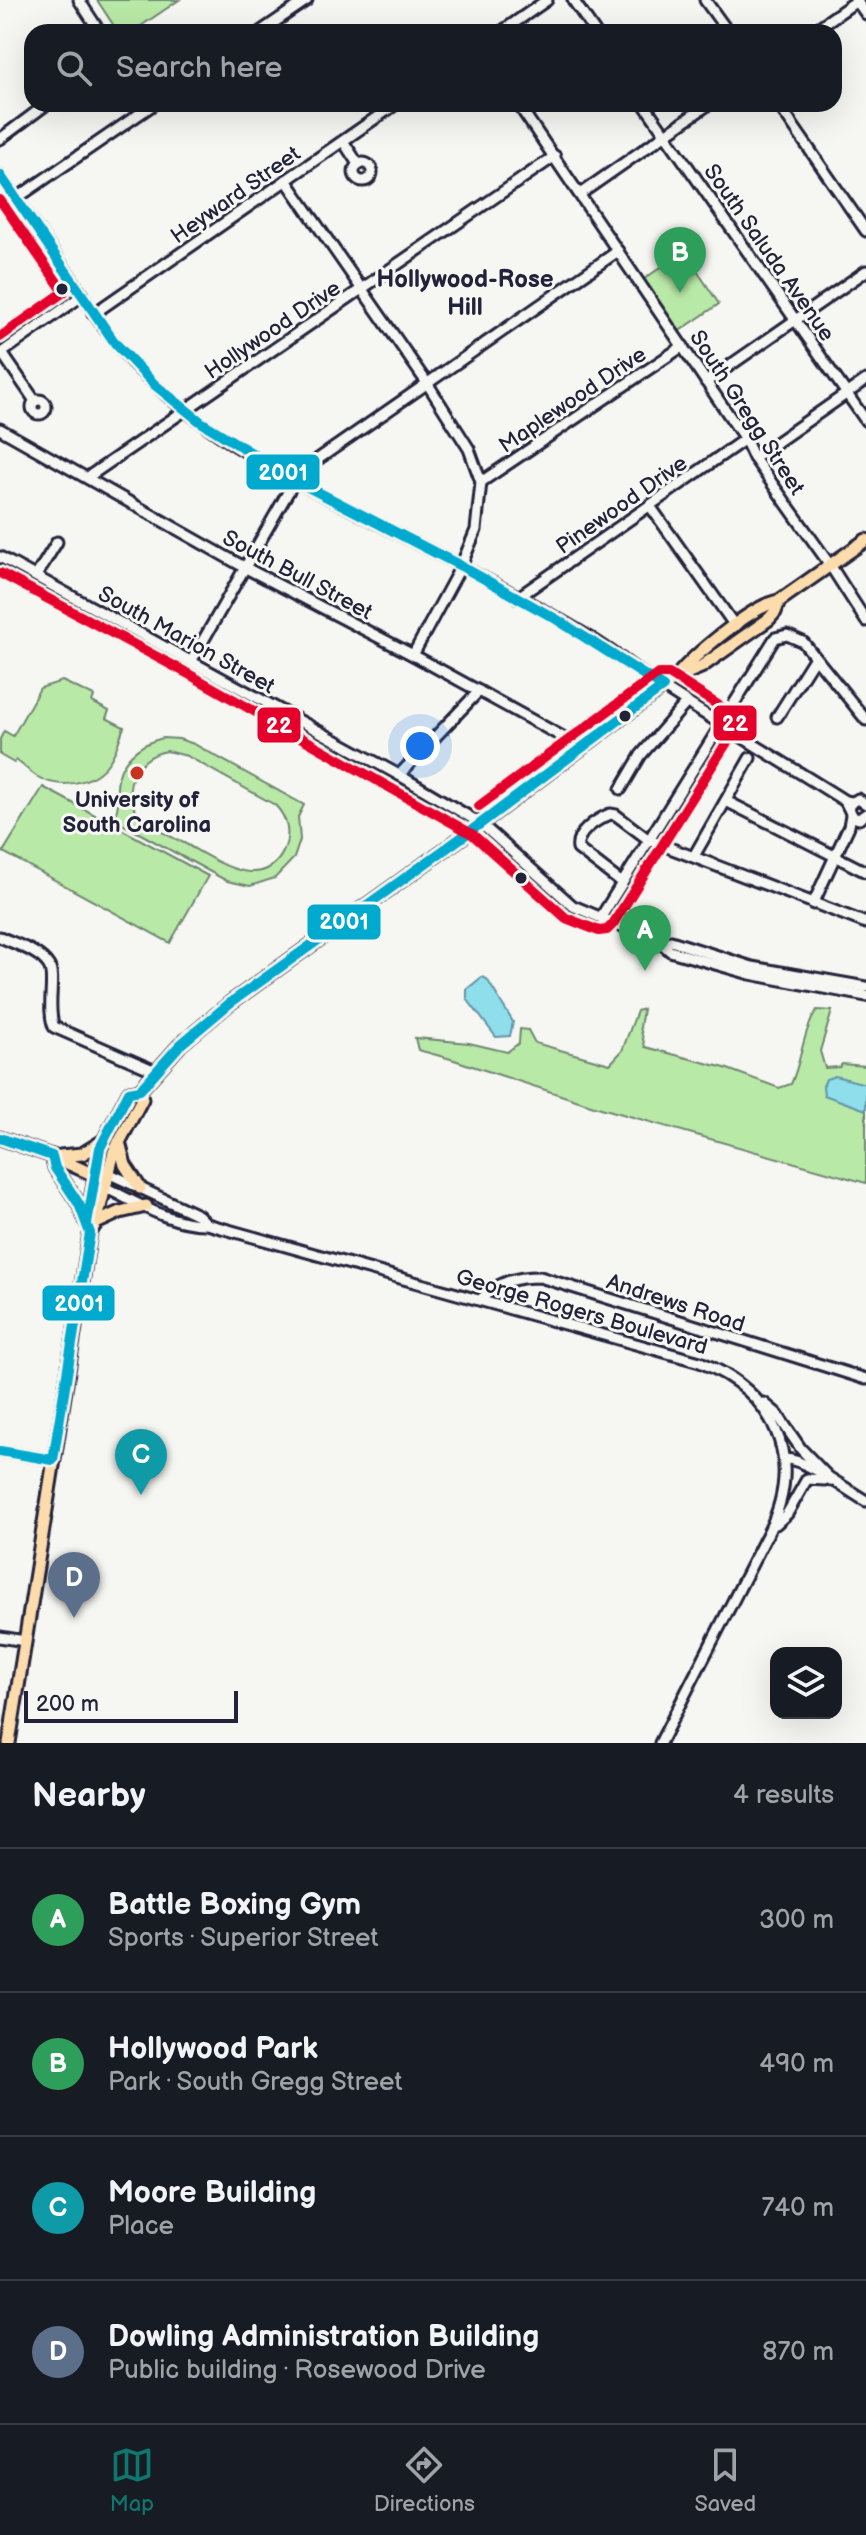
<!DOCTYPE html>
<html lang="en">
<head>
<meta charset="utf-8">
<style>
	:root { --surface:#171b24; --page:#242831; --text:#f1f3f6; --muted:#9ea1a6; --line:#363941; --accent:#0f766e }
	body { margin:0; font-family:"Balsamiq Sans",sans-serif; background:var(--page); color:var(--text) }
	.controls { position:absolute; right:24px; bottom:24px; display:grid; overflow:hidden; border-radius:16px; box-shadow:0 8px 32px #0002 }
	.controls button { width:72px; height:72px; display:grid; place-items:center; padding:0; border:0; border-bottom:2px solid var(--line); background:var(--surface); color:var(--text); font:40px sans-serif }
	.scale { position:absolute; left:24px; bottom:20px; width:214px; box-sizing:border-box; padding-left:8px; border:4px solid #22223b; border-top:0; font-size:22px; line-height:28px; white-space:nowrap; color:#22223b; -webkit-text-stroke:6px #f6f6f2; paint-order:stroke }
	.you { position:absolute; left:420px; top:746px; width:28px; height:28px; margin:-20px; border:6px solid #fff; border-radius:50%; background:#1a73e8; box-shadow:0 0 0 12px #1a73e833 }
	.badge { display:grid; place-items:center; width:52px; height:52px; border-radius:50%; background:var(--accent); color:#fff; font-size:26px; font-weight:700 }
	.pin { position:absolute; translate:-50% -66px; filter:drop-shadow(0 2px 4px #0008) }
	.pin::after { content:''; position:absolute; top:42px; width:28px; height:24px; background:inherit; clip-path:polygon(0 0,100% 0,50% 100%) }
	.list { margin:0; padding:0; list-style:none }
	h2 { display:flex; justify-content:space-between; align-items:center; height:104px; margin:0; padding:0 32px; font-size:34px }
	h2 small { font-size:26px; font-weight:400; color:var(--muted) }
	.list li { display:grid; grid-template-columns:52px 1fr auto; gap:24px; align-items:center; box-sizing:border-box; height:144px; padding:0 32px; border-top:2px solid var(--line) }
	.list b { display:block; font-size:30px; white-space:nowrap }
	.list p { margin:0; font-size:26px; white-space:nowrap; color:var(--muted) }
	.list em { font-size:26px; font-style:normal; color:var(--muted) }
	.icon { flex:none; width:44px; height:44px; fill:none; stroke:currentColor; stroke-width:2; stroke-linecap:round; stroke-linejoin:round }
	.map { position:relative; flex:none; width:866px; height:1743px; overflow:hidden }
	.search { position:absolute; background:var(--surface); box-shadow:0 8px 32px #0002; left:24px; right:24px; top:24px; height:88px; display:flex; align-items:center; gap:20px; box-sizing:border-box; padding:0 28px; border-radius:24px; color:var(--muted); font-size:30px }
	.sheet { height:680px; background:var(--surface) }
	nav { display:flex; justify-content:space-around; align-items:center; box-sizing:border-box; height:112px; border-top:2px solid var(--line); background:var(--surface); font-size:22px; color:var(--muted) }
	nav a { display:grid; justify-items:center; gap:4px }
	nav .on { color:var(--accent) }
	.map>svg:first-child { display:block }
	.green { fill:#b9e9a7; stroke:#6e8671; stroke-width:2; fill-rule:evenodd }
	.water { fill:#8edeeb; stroke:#6393a5; stroke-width:2 }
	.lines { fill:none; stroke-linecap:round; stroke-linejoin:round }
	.minor-casing { stroke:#22223b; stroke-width:15 }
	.major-casing { stroke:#22223b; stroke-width:17 }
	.minor { stroke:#f6f6f2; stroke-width:9 }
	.major { stroke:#fcdcac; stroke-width:11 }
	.bus-1-casing { stroke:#f6f6f2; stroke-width:16 }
	.bus-2-casing { stroke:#f6f6f2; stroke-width:16 }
	.bus-1 { stroke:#00a9ce; stroke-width:10 }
	.bus-2 { stroke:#e4002b; stroke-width:10 }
	.bus-dot { fill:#22223b; stroke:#f6f6f2; stroke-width:3 }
	.poi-dot { fill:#c8321e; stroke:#f6f6f2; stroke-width:3 }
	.labels { text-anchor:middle; stroke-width:6; stroke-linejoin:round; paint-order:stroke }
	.street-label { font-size:22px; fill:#22223b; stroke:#f6f6f2 }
	.poi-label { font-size:22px; font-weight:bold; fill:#22223b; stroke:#f6f6f2 }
	.neighbourhood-label { font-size:24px; font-weight:bold; fill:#22223b; stroke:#f6f6f2 }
	.line-badge { stroke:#f6f6f2; stroke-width:3 }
	.badge-label { font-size:22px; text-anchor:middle; font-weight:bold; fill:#fff }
</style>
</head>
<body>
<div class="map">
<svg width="866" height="1743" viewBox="0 0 866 1743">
	<rect width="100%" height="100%" fill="#f6f6f2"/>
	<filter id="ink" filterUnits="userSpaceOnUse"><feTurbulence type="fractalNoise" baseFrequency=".0125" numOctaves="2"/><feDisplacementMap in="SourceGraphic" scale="16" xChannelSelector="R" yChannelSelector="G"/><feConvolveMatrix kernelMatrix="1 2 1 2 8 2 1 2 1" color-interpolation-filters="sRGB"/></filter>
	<g filter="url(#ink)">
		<!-- green -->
		<g class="green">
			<path d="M97,0H179L132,32H118Z"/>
			<path d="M684,251L719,304L675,334L640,282Z"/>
			<path d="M62,681L94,696L92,702L109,711L106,718L124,727C119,739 117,751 109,762C93,785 59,790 36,776C29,771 23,765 16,760L14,763L0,755V739L4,731L13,736L40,688Z"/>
			<path d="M163,738L179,739L194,744L304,805L298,817L300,840L294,858L275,878L250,886L227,881L113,819C121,804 116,803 117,787C118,761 138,744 163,738ZM167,751L187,756L275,805C287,817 291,834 284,850C263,896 212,858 184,843C170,836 153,829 142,818C116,792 135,756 167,751Z"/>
			<path d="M43,787L208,876L170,943L3,852Z"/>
			<path d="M643,1009L640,1027L645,1047L725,1068L779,1088L791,1084C802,1060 802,1033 817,1010L832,1011L820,1051L825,1068L840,1067L842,1064L866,1066V1183L594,1106L451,1059L418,1050L415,1038L469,1043L507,1052L519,1043L520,1029L528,1030L535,1043L610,1064L622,1051L637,1011Z"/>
		</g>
		<!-- water -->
		<g class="water">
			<path d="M482,977L487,979L513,1022L510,1036L496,1037L467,999V989Z"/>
			<path d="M835,1076L866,1084V1110L824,1095L823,1086L826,1079Z"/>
		</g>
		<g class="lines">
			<!-- minor casing -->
			<g class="minor-casing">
				<g id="minor">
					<path d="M79,0L100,32"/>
					<path d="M573,0L595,32"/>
					<path d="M705,0L728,32"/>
					<path d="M856,0L866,14"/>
					<path d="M260,32L307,0"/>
					<path d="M501,32L547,0"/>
					<path d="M812,32L858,0"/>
					<path d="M518,104L745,439L754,458L830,565L866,621"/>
					<path d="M644,104L866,421"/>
					<path d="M778,104L866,231"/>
					<path d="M0,139L47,104"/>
					<path d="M343,141L358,164"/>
					<circle cx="363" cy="172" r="9"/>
					<path d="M0,175L83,295C144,407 266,466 375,522C446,558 521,596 589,637C615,653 639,672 664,688C724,727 785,763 845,801L852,802"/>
					<path d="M286,180L427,383L469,449L481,482L476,530L461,566L413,655"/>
					<path d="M580,194L709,104"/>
					<path d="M17,198L154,104"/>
					<path d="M93,314L396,104"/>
					<path d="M2,353L35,401"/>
					<path d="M0,354L83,295"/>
					<path d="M706,382L866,271"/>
					<circle cx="39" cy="407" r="7"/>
					<path d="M0,429L244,567L413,655L581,747"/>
					<path d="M754,458L866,380"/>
					<path d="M88,477L555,156"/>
					<path d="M481,482L683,346"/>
					<path d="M650,506L735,626"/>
					<path d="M0,557L399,775L480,823L573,906L661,943L670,951L750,974L866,996"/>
					<path d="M36,576L57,542"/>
					<path d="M517,598L745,439"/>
					<path d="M192,660L295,480L311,464L618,251"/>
					<path d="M777,717L815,657"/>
					<path d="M399,775L479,691"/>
					<path d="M621,789L641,755L687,702"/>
					<path d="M726,801L866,872"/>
					<path d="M845,801L853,817L859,819L866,814"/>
					<path d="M850,804L858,799L866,804"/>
					<path d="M694,856L750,758"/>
					<path d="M622,883L578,849C575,833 596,820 610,814L616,815L649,840L866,923"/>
					<path d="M813,904L849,826L851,815"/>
					<path d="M601,917L775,638L787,635L803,642L866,720"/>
					<path d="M0,937C15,944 40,951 49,966C56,978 46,1008 54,1027L155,1071"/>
					<path d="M661,943L671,941L752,967L866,987"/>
					<path d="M108,1173L198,1215L207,1224"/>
					<path d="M104,1187C136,1202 171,1225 207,1224L700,1362C774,1392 805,1457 769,1531L660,1743"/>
					<path d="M480,1300C498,1282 515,1277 540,1277L866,1379"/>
					<path d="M764,1403L777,1414L801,1449L832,1481"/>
					<path d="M0,1451L53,1460"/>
					<path d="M784,1459C805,1458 847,1490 866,1501"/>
					<path d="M776,1524L787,1514L807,1479L825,1480"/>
					<path d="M0,1637L25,1641"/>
				</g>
			</g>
			<!-- major casing -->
			<g class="major-casing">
				<g id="major">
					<path d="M677,676C694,655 753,605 779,601L866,540"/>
					<path d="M0,1138L52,1156L94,1175L99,1180"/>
					<path d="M119,1142L125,1165L140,1188"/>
					<path d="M52,1156L55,1168L79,1204L86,1222"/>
					<path d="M60,1156L82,1154L103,1141"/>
					<path d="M96,1223L120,1212L146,1206"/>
					<path d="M87,1224L100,1148L129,1092L140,1090L180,1045L230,1003L472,830L675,678L701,667L769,619L775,612L779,601"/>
					<path d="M9,1743L90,1233L96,1223L114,1152L142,1099L140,1090"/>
				</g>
			</g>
			<!-- minor -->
			<use href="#minor" class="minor"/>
			<!-- major -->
			<use href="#major" class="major"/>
			<!-- bus-1 casing -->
			<g class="bus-1-casing">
				<g id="bus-1">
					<path d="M0,175L115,343L155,385L201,422L304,485L461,566L556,619L663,687L472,830L230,1003L180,1045L140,1090L129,1092L100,1148L87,1224"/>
					<path d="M0,1138L52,1156L55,1168L79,1204L90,1233L53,1460L0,1451"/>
				</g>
			</g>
			<!-- bus-2 casing -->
			<g class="bus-2-casing">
				<g id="bus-2">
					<path d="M0,200L64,292L0,337"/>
					<path d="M0,573L185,672L472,834L566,918L599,931L607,930L613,924L734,731L735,720L729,712L669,674H658L479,806"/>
				</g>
			</g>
			<!-- bus-1 -->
			<use href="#bus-1" class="bus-1"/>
			<!-- bus-2 -->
			<use href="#bus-2" class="bus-2"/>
		</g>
	</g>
	<!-- markers -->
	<g class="bus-dot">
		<circle cx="62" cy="289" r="7"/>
		<circle cx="625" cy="716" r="7"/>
		<circle cx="521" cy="878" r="7"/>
	</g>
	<circle class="poi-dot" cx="137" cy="773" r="8"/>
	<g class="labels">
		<!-- street labels -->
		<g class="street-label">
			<text transform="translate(235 194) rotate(-35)" y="8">Heyward Street</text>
			<text transform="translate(770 252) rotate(55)" y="8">South Saluda Avenue</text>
			<text transform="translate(272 329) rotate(-34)" y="8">Hollywood Drive</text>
			<text transform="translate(572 399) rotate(-34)" y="8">Maplewood Drive</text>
			<text transform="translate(748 412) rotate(57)" y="8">South Gregg Street</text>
			<text transform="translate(621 504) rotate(-35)" y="8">Pinewood Drive</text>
			<text transform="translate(298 574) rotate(28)" y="8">South Bull Street</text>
			<text transform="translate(187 639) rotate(29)" y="8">South Marion Street</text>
			<text transform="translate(676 1302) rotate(18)" y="8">Andrews Road</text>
			<text transform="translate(582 1311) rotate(16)" y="8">George Rogers Boulevard</text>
		</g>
		<!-- poi labels -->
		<g class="poi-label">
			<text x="137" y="807">University of<tspan x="137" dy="25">South Carolina</tspan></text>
		</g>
		<!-- neighbourhood labels -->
		<g class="neighbourhood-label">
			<text x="465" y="287">Hollywood-Rose<tspan x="465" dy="28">Hill</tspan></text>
		</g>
	</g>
	<g class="line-badge">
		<rect x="245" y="453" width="76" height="38" rx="8" fill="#00a9ce"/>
		<rect x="712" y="704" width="46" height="38" rx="8" fill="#e4002b"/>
		<rect x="256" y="706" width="46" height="38" rx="8" fill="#e4002b"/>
		<rect x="306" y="903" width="76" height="38" rx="8" fill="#00a9ce"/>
		<rect x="41" y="1284" width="75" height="38" rx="8" fill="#00a9ce"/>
	</g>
	<g class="badge-label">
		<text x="283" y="480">2001</text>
		<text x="735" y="731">22</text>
		<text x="279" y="733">22</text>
		<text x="344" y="929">2001</text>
		<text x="79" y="1311">2001</text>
	</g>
</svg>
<div class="controls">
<button><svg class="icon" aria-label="layers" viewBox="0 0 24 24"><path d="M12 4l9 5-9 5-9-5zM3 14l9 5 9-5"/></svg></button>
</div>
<div class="scale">200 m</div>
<div class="you"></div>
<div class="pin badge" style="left:645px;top:971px;background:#2e9e5b">A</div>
<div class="pin badge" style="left:680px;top:293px;background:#2e9e5b">B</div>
<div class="pin badge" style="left:141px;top:1495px;background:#0f9aa8">C</div>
<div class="pin badge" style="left:74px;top:1618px;background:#5c6f8a">D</div>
<div class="search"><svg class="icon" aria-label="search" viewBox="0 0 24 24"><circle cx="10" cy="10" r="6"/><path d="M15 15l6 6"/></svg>Search here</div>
</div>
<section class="sheet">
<h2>Nearby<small>4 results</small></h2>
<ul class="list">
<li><span class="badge" style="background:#2e9e5b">A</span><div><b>Battle Boxing Gym</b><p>Sports · Superior Street</p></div><em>300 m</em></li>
<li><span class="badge" style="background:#2e9e5b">B</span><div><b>Hollywood Park</b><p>Park · South Gregg Street</p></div><em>490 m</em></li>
<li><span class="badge" style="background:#0f9aa8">C</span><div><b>Moore Building</b><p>Place</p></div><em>740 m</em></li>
<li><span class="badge" style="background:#5c6f8a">D</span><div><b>Dowling Administration Building</b><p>Public building · Rosewood Drive</p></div><em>870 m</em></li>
</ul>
</section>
<nav>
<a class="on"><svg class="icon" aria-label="map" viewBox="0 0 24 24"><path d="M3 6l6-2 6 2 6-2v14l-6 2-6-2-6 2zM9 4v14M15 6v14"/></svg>Map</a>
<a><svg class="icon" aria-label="directions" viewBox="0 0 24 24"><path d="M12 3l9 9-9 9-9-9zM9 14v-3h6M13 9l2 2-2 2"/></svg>Directions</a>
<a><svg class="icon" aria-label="saved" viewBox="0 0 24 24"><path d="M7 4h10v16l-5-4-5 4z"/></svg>Saved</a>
</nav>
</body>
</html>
